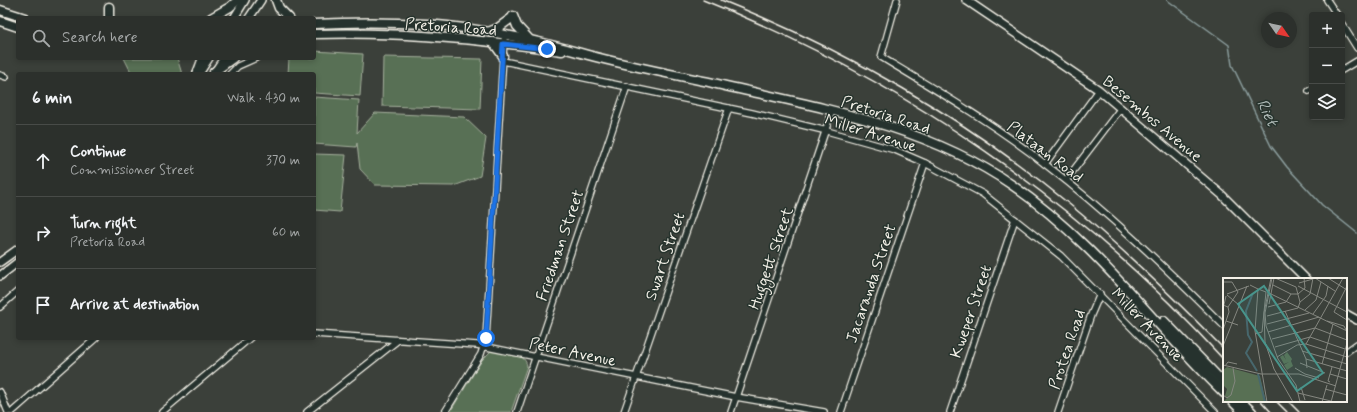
<!DOCTYPE html>
<html lang="en">
<head>
<meta charset="utf-8">
<style>
	:root { --surface:#2c302c; --page:#343834; --text:#f1f3f6; --muted:#a6a9a9; --line:#484b48 }
	body { margin:0; font-family:Mynerve,sans-serif; background:var(--page); color:var(--text) }
	.controls { position:absolute; right:12px; top:12px; display:grid; overflow:hidden; border-radius:4px; box-shadow:0 2px 6px #0003 }
	.controls button { width:36px; height:36px; display:grid; place-items:center; padding:0; border:0; border-bottom:1px solid var(--line); background:var(--surface); color:var(--text); font:20px sans-serif }
	.compass { position:absolute; left:1261px; top:12px; width:36px; height:36px; border-radius:50%; background:var(--surface); box-shadow:0 2px 6px #0003; rotate:124deg }
	.stop { position:absolute; width:12px; height:12px; margin:-9px; border:3px solid #1a73e8; border-radius:50%; background:#fff }
	.stop.end { background:#1a73e8; border-color:#fff; box-shadow:0 1px 4px #0008 }
	.list { margin:0; padding:0; list-style:none }
	h2 { display:flex; justify-content:space-between; align-items:center; height:52px; margin:0; padding:0 16px; font-size:17px }
	h2 small { font-size:13px; font-weight:400; color:var(--muted) }
	.list li { display:grid; grid-template-columns:26px 1fr auto; gap:12px; align-items:center; box-sizing:border-box; height:72px; padding:0 16px; border-top:1px solid var(--line) }
	.list b { display:block; font-size:15px; white-space:nowrap }
	.list p { margin:0; font-size:13px; white-space:nowrap; color:var(--muted) }
	.list em { font-size:13px; font-style:normal; color:var(--muted) }
	.icon { flex:none; width:22px; height:22px; fill:none; stroke:currentColor; stroke-width:2; stroke-linecap:round; stroke-linejoin:round }
	.map { position:relative; flex:none; width:1357px; height:412px; overflow:hidden }
	.search { position:absolute; background:var(--surface); box-shadow:0 2px 6px #0003; left:16px; top:16px; width:300px; height:44px; display:flex; align-items:center; gap:10px; box-sizing:border-box; padding:0 14px; border-radius:4px; color:var(--muted); font-size:15px }
	.panel { position:absolute; background:var(--surface); box-shadow:0 2px 6px #0003; left:16px; top:72px; width:300px; height:268px; border-radius:4px }
	.map>svg:first-child { display:block }
	.green { fill:#587054; stroke:#a6b09e }
	.lines { fill:none; stroke-linecap:round; stroke-linejoin:round }
	.stream { stroke:#8c9e9e; stroke-width:1.5 }
	.street-casing { stroke:#f4f1e8; stroke-width:8 }
	.secondary-casing { stroke:#f4f1e8; stroke-width:10 }
	.primary-casing { stroke:#f4f1e8; stroke-width:11 }
	.street { stroke:#26332d; stroke-width:5.5 }
	.secondary { stroke:#26332d; stroke-width:7 }
	.primary { stroke:#26332d; stroke-width:8 }
	.rail { stroke:#f4f1e8; stroke-width:1.5 }
	.route { stroke:#1a73e8; stroke-width:5 }
	.labels { text-anchor:middle; stroke-width:3; stroke-linejoin:round; paint-order:stroke }
	.street-label { font-size:16px; fill:#f4f1e8; stroke:#26332d }
	.water-label { font-size:17px; font-style:italic; fill:#afbab7; stroke:#26332d }
	.inset-river { fill:none; stroke:#47676d; stroke-width:2 }
	.inset-road { fill:none; stroke:#858780; stroke-width:1 }
	.view { fill:#48958c; fill-opacity:0.15; stroke:#48958c; stroke-width:2 }
	.inset-edge { fill:none; stroke:#f4f1e8; stroke-width:2 }
</style>
</head>
<body>
<div class="map">
<svg width="1357" height="412" viewBox="0 0 1357 412">
	<rect width="100%" height="100%" fill="#3b403a"/>
	<filter id="ink" filterUnits="userSpaceOnUse"><feTurbulence type="fractalNoise" baseFrequency=".025" numOctaves="2"/><feDisplacementMap in="SourceGraphic" scale="8" xChannelSelector="R" yChannelSelector="G"/><feConvolveMatrix kernelMatrix="1 2 1 2 8 2 1 2 1" color-interpolation-filters="sRGB"/></filter>
	<g filter="url(#ink)">
		<!-- green -->
		<g class="green">
			<path d="M314,51L363,54L360,96L314,93V74H288L289,58H314Z"/>
			<path d="M383,57L482,59L480,109L382,106Z"/>
			<path d="M124,58H177L182,74H132Z"/>
			<path d="M314,97L359,100L357,133L375,113L464,117L486,138L480,176L454,186L375,185L360,169L357,143L356,147L314,144Z"/>
			<path d="M314,154L346,155L340,212L314,210Z"/>
			<path d="M491,351C503,353 525,351 527,366L511,412H450L482,360Z"/>
		</g>
		<g class="lines">
			<!-- stream -->
			<path class="stream" d="M1167,0L1229,45L1232,65L1271,146L1287,167L1322,205L1357,233"/>
			<!-- street casing -->
			<g class="street-casing">
				<g id="street">
					<path d="M897,0L881,57C936,90 994,124 1045,164C1109,213 1167,269 1224,326"/>
					<path d="M1327,0L1337,15"/>
					<path d="M1342,24L1357,48"/>
					<path d="M503,61L752,113L827,131L895,150L925,163L983,194L1061,256L1215,412"/>
					<path d="M1342,70L1357,61"/>
					<path d="M230,74L238,66L256,58"/>
					<path d="M0,75L6,77"/>
					<path d="M1309,91L1312,89"/>
					<path d="M1045,164L1099,90"/>
					<path d="M1066,180L1121,108"/>
					<path d="M0,307L18,291"/>
					<path d="M314,334L477,345L736,397L824,412"/>
					<path d="M1346,352L1357,344"/>
					<path d="M0,392L8,412"/>
					<path d="M12,412L96,338"/>
					<path d="M162,412L250,338"/>
					<path d="M307,412L398,340"/>
					<path d="M445,412L481,354L486,338L504,40"/>
					<path d="M517,412L627,86"/>
					<path d="M624,412L729,108"/>
					<path d="M731,412L832,111"/>
					<path d="M841,412L925,163"/>
					<path d="M950,412L1015,219"/>
					<path d="M1058,412L1091,315L1100,294"/>
				</g>
			</g>
			<!-- secondary casing -->
			<g class="secondary-casing">
				<g id="secondary">
					<path d="M966,0L1099,90L1222,195L1306,279"/>
					<path d="M234,18L245,0"/>
					<path d="M249,18L261,0"/>
					<path d="M216,70L224,58"/>
					<path d="M200,72L209,58"/>
					<path d="M0,262L18,249"/>
					<path d="M0,276L18,262"/>
					<path d="M1346,314L1357,320"/>
				</g>
			</g>
			<!-- primary casing -->
			<g class="primary-casing">
				<g id="primary">
					<path d="M276,0L279,8L289,18"/>
					<path d="M109,7V18"/>
					<path d="M0,10L25,18"/>
					<path d="M513,16L517,26L529,39"/>
					<path d="M211,18L230,7L238,0"/>
					<path d="M0,21L18,27"/>
					<path d="M314,24C351,22 389,22 427,24C481,28 536,40 588,55C629,66 671,74 713,83C815,107 924,124 1012,185C1095,242 1153,324 1224,393"/>
					<path d="M488,32L498,28L513,17"/>
					<path d="M314,34C396,31 480,39 562,51"/>
					<path d="M493,42L503,56"/>
					<path d="M214,72L233,58"/>
					<path d="M197,74L203,58"/>
					<path d="M1164,321L1224,383"/>
					<path d="M1232,401L1243,412"/>
					<path d="M1241,401L1252,412"/>
				</g>
			</g>
			<!-- street -->
			<use href="#street" class="street"/>
			<!-- secondary -->
			<use href="#secondary" class="secondary"/>
			<!-- primary -->
			<use href="#primary" class="primary"/>
			<!-- rail -->
			<g class="rail">
				<path d="M703,0C902,79 1080,202 1224,360"/>
				<path d="M721,0C844,49 965,118 1068,203C1123,248 1174,298 1224,349"/>
				<path d="M1261,401L1271,412"/>
				<path d="M1276,401L1287,412"/>
				<path d="M1288,401L1299,412"/>
			</g>
		</g>
	</g>
	<g class="lines" filter="url(#ink)">
		<!-- route -->
		<path class="route" d="M486,338L503,44L547,49"/>
	</g>
	<g class="labels">
		<!-- street labels -->
		<g class="street-label">
			<text transform="translate(451 26) rotate(4)" y="6">Pretoria Road</text>
			<text transform="translate(886 114) rotate(18)" y="6">Pretoria Road</text>
			<text transform="translate(1153 118) rotate(40)" y="6">Besembos Avenue</text>
			<text transform="translate(871 132) rotate(17)" y="6">Miller Avenue</text>
			<text transform="translate(1046 151) rotate(37)" y="6">Plataan Road</text>
			<text transform="translate(559 245) rotate(-71)" y="6">Friedman Street</text>
			<text transform="translate(664 256) rotate(-71)" y="6">Swart Street</text>
			<text transform="translate(770 258) rotate(-71)" y="6">Huggett Street</text>
			<text transform="translate(870 283) rotate(-71)" y="6">Jacaranda Street</text>
			<text transform="translate(970 311) rotate(-71)" y="6">Kweper Street</text>
			<text transform="translate(1148 324) rotate(46)" y="6">Miller Avenue</text>
			<text transform="translate(1066 349) rotate(-71)" y="6">Protea Road</text>
			<text transform="translate(573 351) rotate(12)" y="6">Peter Avenue</text>
		</g>
		<!-- water labels -->
		<g class="water-label">
			<text transform="translate(1268 112) rotate(64)" y="6">Riet</text>
		</g>
	</g>
	<!-- overview -->
	<g transform="translate(1223 278)">
		<rect width="124" height="124" fill="#3b403a"/>
		<path d="M64,74L69,81L68,83L70,88L64,92L61,87L66,84L61,86L57,79L60,77L63,82L61,77ZM4,89L37,98L43,124H0L4,120L2,118L4,111L0,107V92Z" fill="#587054"/>
		<path class="inset-river" d="M30,15L23,33L25,57L29,64L23,75L34,93M35,96L42,124"/>
		<path class="inset-road" d="M48,0L41,35L42,64L51,91L70,124M49,0L42,35L43,48L55,81L73,107L77,124M52,0L73,9M92,0L112,13M105,0L124,12M0,4H9L15,14L5,29L0,27M76,5L90,1M27,7L35,11L32,53L44,124M50,7L68,16H75L82,10L81,0M75,8L124,34M124,8L111,34L124,42M46,15L124,53M4,16L26,8M4,17L16,27M77,24L87,16L90,0M46,26L51,0M45,29L63,24L68,16M0,31L3,18M82,32L93,22L98,4M62,33L83,81L84,90M90,36L103,18L105,8M44,38L75,30L77,24L73,9M3,43L15,47M104,43L121,48L123,52M44,46L86,35M0,52L6,34L5,29M45,54L96,39M32,56L39,54L43,14L35,11M49,61L92,50L124,62M83,66L120,0M0,68L24,8M52,69L87,59L122,71M79,73L124,86M54,79L74,67L83,66L124,79M83,81L124,93M77,85L102,95M99,86L110,46M0,87L38,96H76L113,108M2,88L5,84L14,86M72,90L82,96L96,100M107,96L124,101M107,104L105,103L109,89M78,109L82,122M102,111L124,117M75,115L112,124M0,117L4,120L8,117L12,103L10,90M77,123L91,124M99,124L104,107M108,124L124,65"/>
		<path class="view" d="M41,8L100,95L74,113L15,26Z"/>
		<rect width="124" height="124" class="inset-edge"/>
	</g>
</svg>
<div class="controls">
<button>+</button>
<button>−</button>
<button><svg class="icon" aria-label="layers" viewBox="0 0 24 24"><path d="M12 4l9 5-9 5-9-5zM3 14l9 5 9-5"/></svg></button>
</div>
<svg class="compass" viewBox="-18 -18 36 36"><path d="M0-13l5 13h-10z" fill="#e53935"/><path d="M0 13l5-13h-10z" fill="#a6a9a9"/></svg>
<div class="stop" style="left:486px;top:338px"></div>
<div class="stop end" style="left:547px;top:49px"></div>
<div class="search"><svg class="icon" aria-label="search" viewBox="0 0 24 24"><circle cx="10" cy="10" r="6"/><path d="M15 15l6 6"/></svg>Search here</div>
<section class="panel">
<h2>6 min<small>Walk · 430 m</small></h2>
<ul class="list">
<li><svg class="icon" aria-label="ahead" viewBox="0 0 24 24"><path d="M12 20V5M6 11l6-6 6 6"/></svg><div><b>Continue</b><p>Commissioner Street</p></div><em>370 m</em></li>
<li><svg class="icon" aria-label="right" viewBox="0 0 24 24"><path d="M7 20v-9h11M14 6l5 5-5 5"/></svg><div><b>Turn right</b><p>Pretoria Road</p></div><em>60 m</em></li>
<li><svg class="icon" aria-label="arrive" viewBox="0 0 24 24"><path d="M6 21V4h12l-3 4 3 4H6"/></svg><div><b>Arrive at destination</b></div></li>
</ul>
</section>
</div>
</body>
</html>
